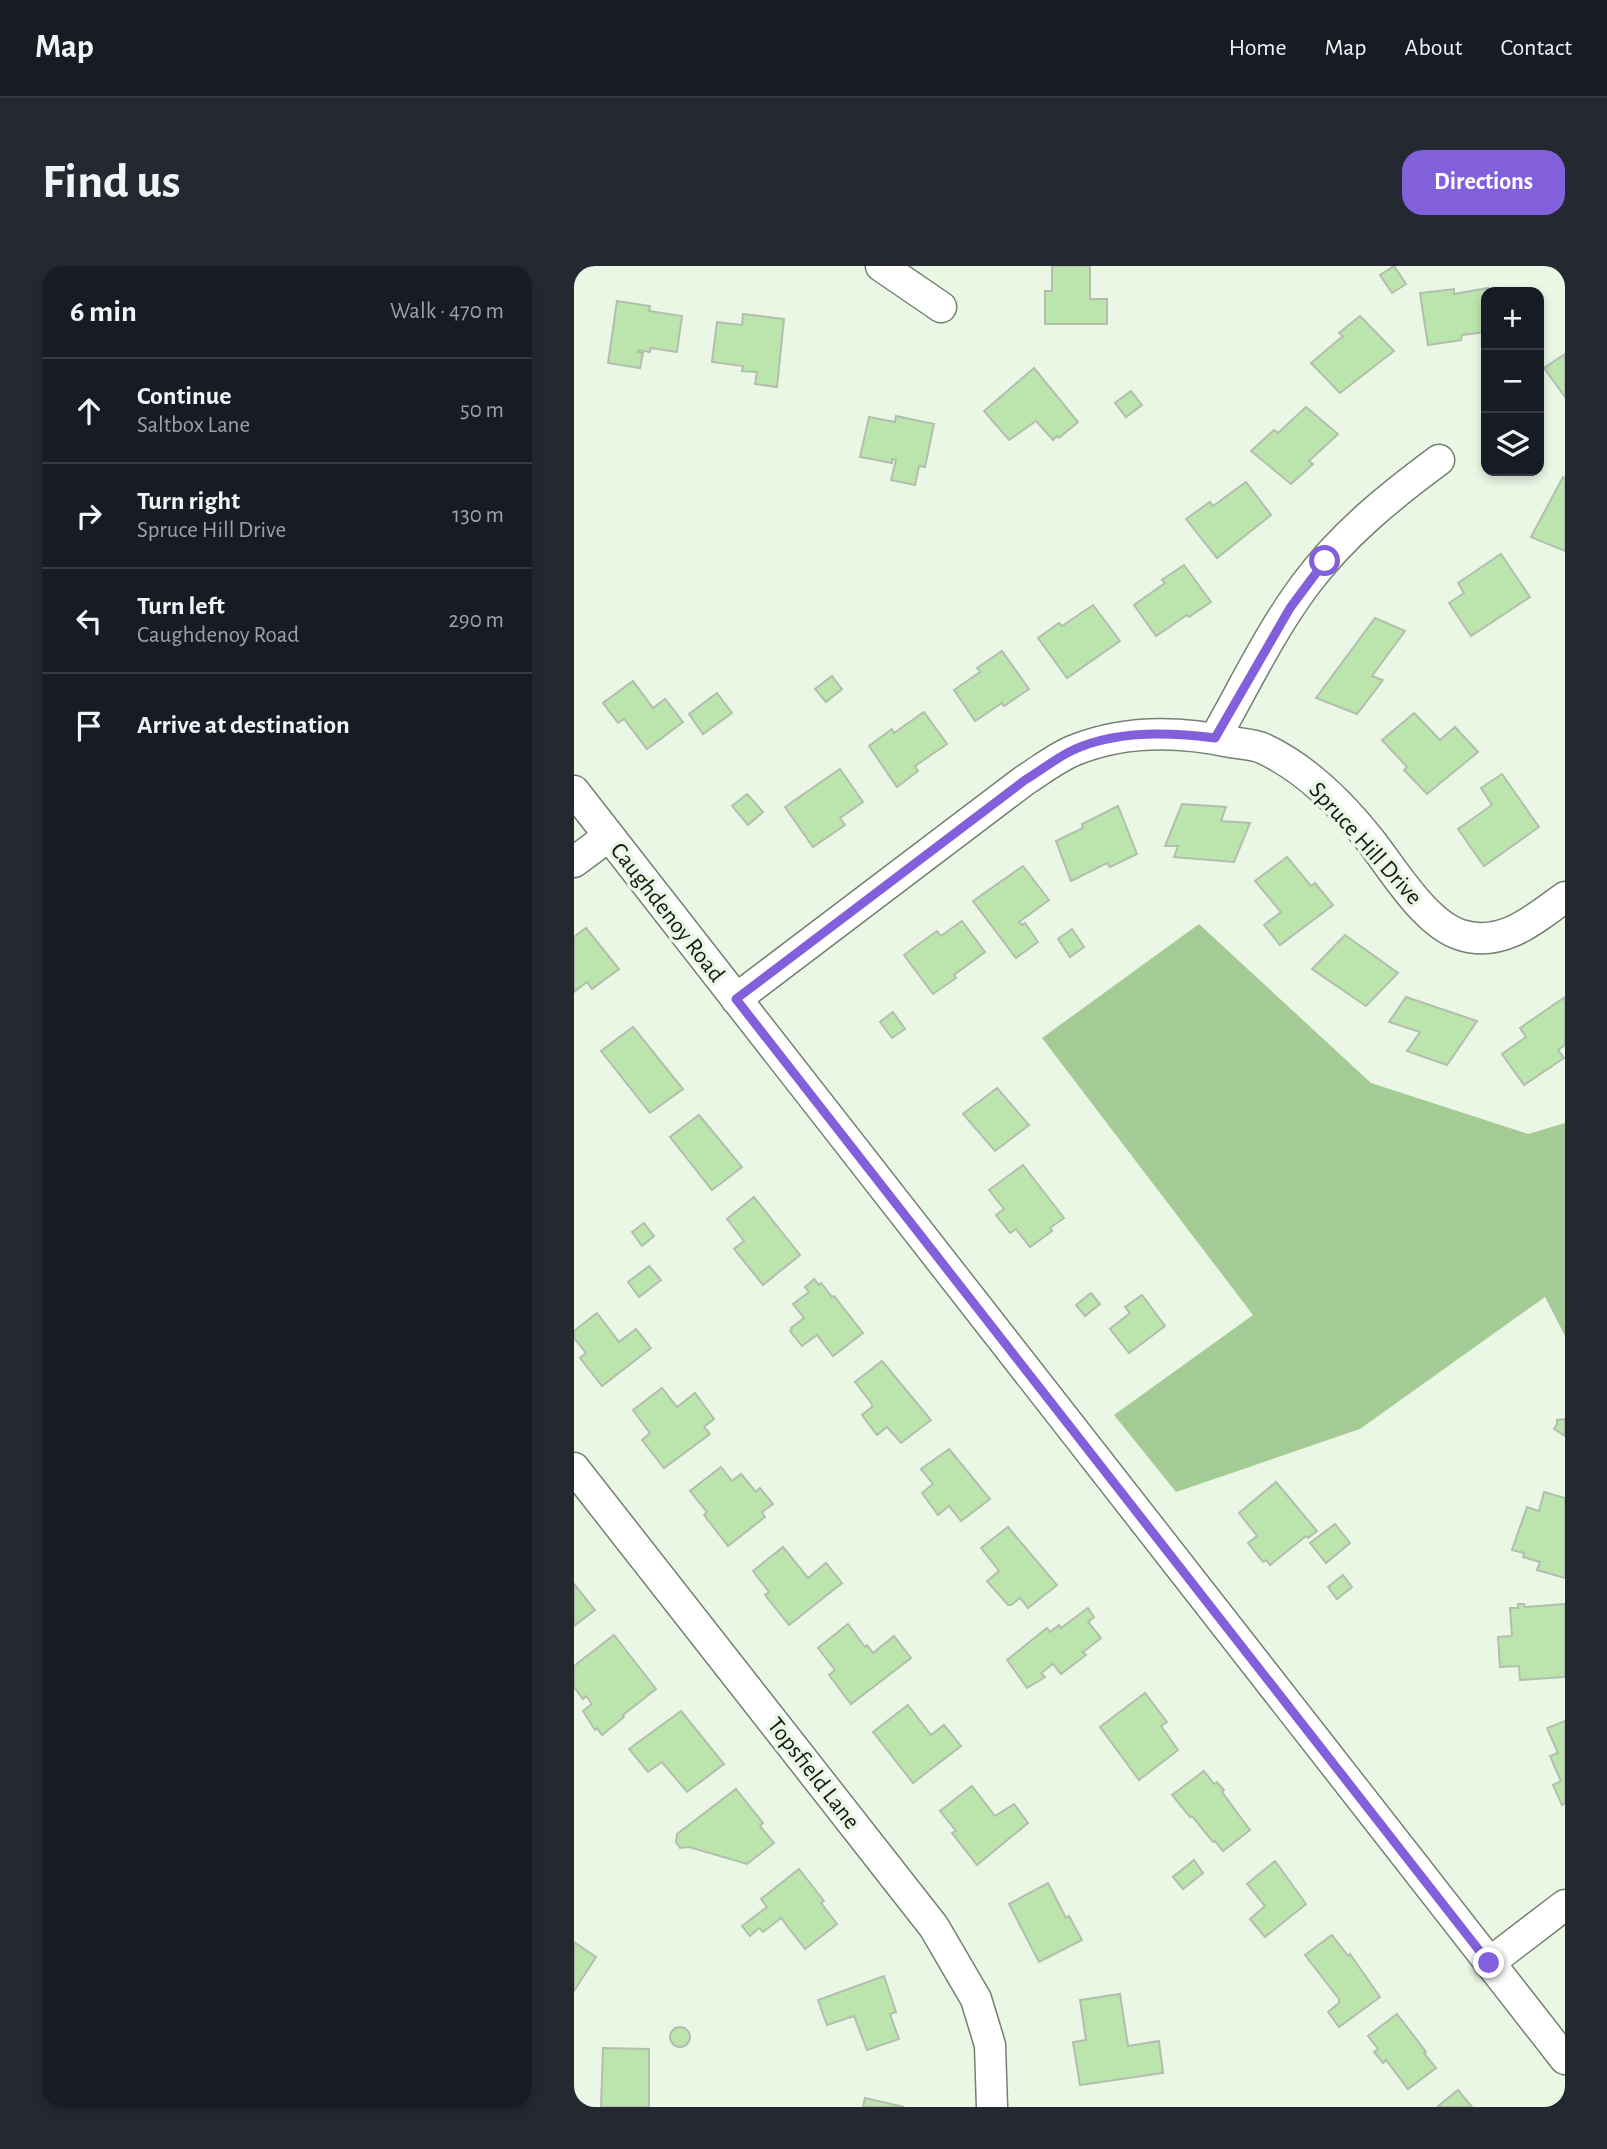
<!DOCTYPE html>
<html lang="en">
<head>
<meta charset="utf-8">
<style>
	:root { --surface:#171b24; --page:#242831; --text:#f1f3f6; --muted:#9ea1a6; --line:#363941; --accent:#8360db }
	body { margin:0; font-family:"Alegreya Sans",sans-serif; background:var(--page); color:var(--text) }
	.controls { position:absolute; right:21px; top:21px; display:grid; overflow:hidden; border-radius:14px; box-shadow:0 4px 10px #0003 }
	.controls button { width:63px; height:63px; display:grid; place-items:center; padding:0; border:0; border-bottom:2px solid var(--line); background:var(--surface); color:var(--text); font:35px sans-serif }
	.stop { position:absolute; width:21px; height:21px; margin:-16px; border:5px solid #8360db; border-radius:50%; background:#fff }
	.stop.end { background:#8360db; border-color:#fff; box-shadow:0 2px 7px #0008 }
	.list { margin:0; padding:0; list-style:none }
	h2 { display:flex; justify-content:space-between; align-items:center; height:91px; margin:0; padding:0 28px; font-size:30px }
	h2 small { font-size:23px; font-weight:400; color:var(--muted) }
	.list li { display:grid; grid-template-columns:46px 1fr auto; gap:21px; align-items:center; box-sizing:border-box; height:105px; padding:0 28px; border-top:2px solid var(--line) }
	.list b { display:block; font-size:26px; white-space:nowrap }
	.list p { margin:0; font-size:23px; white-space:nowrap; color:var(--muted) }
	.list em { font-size:23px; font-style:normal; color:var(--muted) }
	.icon { flex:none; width:38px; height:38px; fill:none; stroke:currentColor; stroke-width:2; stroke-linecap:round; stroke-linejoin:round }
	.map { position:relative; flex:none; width:991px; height:1841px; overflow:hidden; border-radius:21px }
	header { display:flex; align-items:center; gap:42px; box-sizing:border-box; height:98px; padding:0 35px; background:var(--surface); border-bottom:2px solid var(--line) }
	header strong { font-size:33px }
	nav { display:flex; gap:38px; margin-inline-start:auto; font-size:24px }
	.intro { display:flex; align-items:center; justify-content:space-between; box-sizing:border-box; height:168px; padding:0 42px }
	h1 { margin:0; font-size:49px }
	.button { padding:18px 32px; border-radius:21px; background:var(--accent); color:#fff; font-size:24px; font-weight:700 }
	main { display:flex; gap:42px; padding:0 42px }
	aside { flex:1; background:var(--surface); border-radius:21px; box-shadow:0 4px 10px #0003 }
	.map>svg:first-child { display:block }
	.forest { fill:#a4cb95 }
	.building { fill:#bce4ad; stroke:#b3bfae; stroke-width:2 }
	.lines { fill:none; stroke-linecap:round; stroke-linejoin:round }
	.minor-casing { stroke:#758171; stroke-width:33 }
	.minor { stroke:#fff; stroke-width:30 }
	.route { stroke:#8360db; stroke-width:9 }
	.labels { text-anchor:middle; stroke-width:7; stroke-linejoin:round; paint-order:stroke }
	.street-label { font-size:24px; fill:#141913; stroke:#eaf7e5 }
</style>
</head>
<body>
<header>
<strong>Map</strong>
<nav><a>Home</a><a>Map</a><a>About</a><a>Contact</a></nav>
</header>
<div class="intro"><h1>Find us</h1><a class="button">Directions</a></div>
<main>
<aside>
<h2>6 min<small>Walk · 470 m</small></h2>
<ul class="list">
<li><svg class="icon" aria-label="ahead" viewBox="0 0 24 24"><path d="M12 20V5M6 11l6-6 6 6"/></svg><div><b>Continue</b><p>Saltbox Lane</p></div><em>50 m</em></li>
<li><svg class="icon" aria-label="right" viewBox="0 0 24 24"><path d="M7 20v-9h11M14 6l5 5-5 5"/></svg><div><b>Turn right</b><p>Spruce Hill Drive</p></div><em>130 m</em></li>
<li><svg class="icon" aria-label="left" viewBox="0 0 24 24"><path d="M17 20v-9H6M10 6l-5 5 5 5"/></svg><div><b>Turn left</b><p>Caughdenoy Road</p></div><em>290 m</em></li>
<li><svg class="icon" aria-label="arrive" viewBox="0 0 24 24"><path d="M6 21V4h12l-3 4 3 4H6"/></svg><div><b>Arrive at destination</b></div></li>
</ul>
</aside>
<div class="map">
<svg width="991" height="1841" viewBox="0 0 991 1841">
	<rect width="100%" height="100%" fill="#eaf7e5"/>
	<!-- forest -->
	<path class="forest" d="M625,658L797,817L954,868L991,857V1070L971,1031L786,1163L602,1226L540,1149L679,1049L468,772Z"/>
	<!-- building -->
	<g class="building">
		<path d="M478,0H516V33H533V58H471V25H478Z"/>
		<path d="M820,0L832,18L818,27L806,9Z"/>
		<path d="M914,22L912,66L888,69L887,74L854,79L846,27L880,23V28Z"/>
		<path d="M43,35L76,40L75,45L108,50L103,86L77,82L76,86L65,84L64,86L69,87L66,102L34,97Z"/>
		<path d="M169,48L210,53L203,121L181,118L183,106L168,105L169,100L138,96L143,56L168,59Z"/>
		<path d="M786,50L820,85L766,127L737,97L769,70L765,67Z"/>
		<path d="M991,88V131L970,102Z"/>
		<path d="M460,102L504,156L485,172L483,170L479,174L462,155L435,174L410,145Z"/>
		<path d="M557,125L568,139L552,151L541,137Z"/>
		<path d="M732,141L764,168L735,195L739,198L717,218L677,185L700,164L704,167Z"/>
		<path d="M322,150L360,158L351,201L345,200L341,219L317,214L322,194L318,193V197L286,191L295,151L321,156Z"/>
		<path d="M989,211L991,212V285L957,271Z"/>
		<path d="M672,216L697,249L643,292L612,253L636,236L639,240Z"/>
		<path d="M927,288L956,331L897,370L875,337L890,327L884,317Z"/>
		<path d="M610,299L637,336L615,351L613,349L582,370L560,339L591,317L588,314Z"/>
		<path d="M519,339L546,375L493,412L464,372L485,357L488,360Z"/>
		<path d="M801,352L831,365L798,410L809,414L783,448L742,432Z"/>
		<path d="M428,385L455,423L430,440L428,437L401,455L380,424L406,406L403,402Z"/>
		<path d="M258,410L268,423L252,436L241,423Z"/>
		<path d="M59,415L79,442L91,433L109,456L73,483L50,453L44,457L29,437Z"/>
		<path d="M143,427L158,447L129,468L115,448Z"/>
		<path d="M350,446L373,478L341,500L344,505L323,521L295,480L318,463L320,467Z"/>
		<path d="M840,447L866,474L881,461L904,486L853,528L830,504L833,501L808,474Z"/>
		<path d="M266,503L289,536L266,552L271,559L239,581L211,541Z"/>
		<path d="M928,508L965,561L910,600L884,563L918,539L907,522Z"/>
		<path d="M173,528L189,546L174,559L158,540Z"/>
		<path d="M608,538L652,541L647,555L676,557L660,596L600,591L604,580H591Z"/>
		<path d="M544,540L563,588L536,601L533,597L497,615L482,575L509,562L508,558Z"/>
		<path d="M713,591L737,620L741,617L759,639L706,679L690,659L707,646L681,615Z"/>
		<path d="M449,600L475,634L445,656L448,659L451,657L464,676L442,692L399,635Z"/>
		<path d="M388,655L411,686L380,709L382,712L359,728L330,689L363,665L367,670Z"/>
		<path d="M12,662L45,703L18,723L13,716L0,726V671Z"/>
		<path d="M498,663L510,681L496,691L484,673Z"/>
		<path d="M771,669L824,707L792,740L738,703Z"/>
		<path d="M832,731L903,755L873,799L833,785L846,766L815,756Z"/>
		<path d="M991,731V779L984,784L990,792L950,819L928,788L952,771L946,762Z"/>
		<path d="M319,746L331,763L318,772L306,756Z"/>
		<path d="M59,761L109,823L76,847L27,785Z"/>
		<path d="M423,822L455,859L421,885L389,848Z"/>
		<path d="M125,849L168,901L138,924L96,871Z"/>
		<path d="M449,899L490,952L476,962L478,965L456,981L442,963L436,967L422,949L430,943L415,924Z"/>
		<path d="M180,931L226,989L189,1019L160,983L170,975L153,953Z"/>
		<path d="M70,957L80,970L68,980L58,966Z"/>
		<path d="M75,1000L87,1014L65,1031L54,1016Z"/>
		<path d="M240,1013L245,1019L247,1017L258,1031L260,1030L289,1067L259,1090L243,1069L228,1080L216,1065L218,1064L217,1062L230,1052L219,1038L235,1026L231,1021Z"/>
		<path d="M517,1027L526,1038L511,1050L502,1039Z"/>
		<path d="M568,1029L591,1060L555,1087L536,1063L556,1047L551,1041Z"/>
		<path d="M23,1047L45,1076L62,1063L77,1082L28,1120L6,1092L12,1087L0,1072V1065Z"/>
		<path d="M308,1095L357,1154L327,1177L313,1161L303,1169L288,1149L298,1141V1138L281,1116Z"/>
		<path d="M88,1122L103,1141L121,1127L140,1153L130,1161L136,1168L90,1202L68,1174L76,1167L59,1144Z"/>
		<path d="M991,1153V1170L980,1163L983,1158V1154Z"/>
		<path d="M375,1183L416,1233L387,1255L375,1240L364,1249L348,1227L359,1218L347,1203Z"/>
		<path d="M147,1201L158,1215L167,1208L182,1226L186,1222L199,1238L188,1246L191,1251L154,1280L130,1249L133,1246L116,1225Z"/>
		<path d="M702,1216L743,1265L734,1272L732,1270L696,1299L692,1294L689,1296L674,1277L683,1270L665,1247Z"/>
		<path d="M970,1226L991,1232V1312L963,1304L966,1296L949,1291L950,1287L938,1284L953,1241L965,1245Z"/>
		<path d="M761,1258L776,1277L752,1297L736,1277Z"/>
		<path d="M434,1261L483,1319L454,1342L446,1332L437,1339H434L413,1315L425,1305L407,1282Z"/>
		<path d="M209,1281L234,1312L252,1297L268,1317L215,1359L191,1329L195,1326L179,1305Z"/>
		<path d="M769,1309L778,1321L763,1333L754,1321Z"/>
		<path d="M0,1318L21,1344L0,1360Z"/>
		<path d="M944,1338H950L951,1341L991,1338V1411L946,1414L945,1400L926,1401L924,1371L938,1370L936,1342H944Z"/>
		<path d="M514,1342L520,1351L514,1356L527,1372L509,1386L512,1389L487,1408L479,1398L467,1407L471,1411L453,1422L433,1394L473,1362L476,1366L485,1359L487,1362Z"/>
		<path d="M274,1358L291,1381L293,1379L299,1387L320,1370L337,1392L277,1438L255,1409L261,1404L244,1382Z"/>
		<path d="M40,1369L82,1423L49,1449L50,1451L28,1469L23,1462L21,1464L9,1445L18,1438L12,1430L9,1433L0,1421V1400Z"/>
		<path d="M571,1427L593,1456L587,1460L604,1484L565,1514L526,1461Z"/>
		<path d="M334,1439L357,1469L370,1459L387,1480L339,1517L299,1466Z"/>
		<path d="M107,1445L150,1498L113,1526L88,1496L74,1506L55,1483Z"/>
		<path d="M991,1455V1537L988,1539L979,1519L987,1515L976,1490L984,1487L973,1462Z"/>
		<path d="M630,1505L640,1518L643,1516L650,1524L648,1526L676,1564L649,1585L641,1575L639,1576L618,1550L616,1551L598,1529Z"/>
		<path d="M398,1520L421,1550L440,1538L454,1557L403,1599L378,1567L382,1565L366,1545Z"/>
		<path d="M162,1523L189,1557L186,1560L200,1577L173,1598L115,1581L106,1582L102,1576L103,1568Z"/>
		<path d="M620,1594L629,1607L609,1623L599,1611Z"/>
		<path d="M701,1595L732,1638L691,1671L676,1653L691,1640L673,1618Z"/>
		<path d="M225,1603L250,1635L247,1637L263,1658L231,1683L207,1652L189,1666L185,1662L176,1670L168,1660L193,1641L187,1633Z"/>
		<path d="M474,1617L492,1652L495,1650L508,1674L465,1696L435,1638Z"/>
		<path d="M758,1669L774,1690L776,1688L806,1731L765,1761L754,1746L765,1737V1733L731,1689Z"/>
		<path d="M0,1676L22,1691L0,1725Z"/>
		<path d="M310,1710L322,1746L316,1748L325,1773L293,1784L280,1750L253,1759L244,1734Z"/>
		<path d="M546,1728L554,1780L585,1775L589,1807L506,1819L499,1776L512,1774L506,1734Z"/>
		<path d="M823,1748L852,1786L850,1787L862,1802L834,1823L812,1794L809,1797L800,1786L804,1783L794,1770Z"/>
		<circle cx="106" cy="1771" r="10"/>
		<path d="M29,1782L75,1783V1841H27Z"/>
		<path d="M884,1824L898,1841H863Z"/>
		<path d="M291,1832L330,1841H289Z"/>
	</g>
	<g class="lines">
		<!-- minor casing -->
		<g class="minor-casing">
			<g id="minor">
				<path d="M307,0L367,41"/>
				<path d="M641,472C670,421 696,366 731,319C768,269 815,231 865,194"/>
				<path d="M0,525L991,1793"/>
				<path d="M0,596L35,570"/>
				<path d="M162,733L451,514C467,504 483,491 501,484C550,464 605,465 657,476C667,478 679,478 688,482C730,501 768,539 796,574C819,603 851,658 887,669C928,682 961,653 991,631"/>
				<path d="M0,1202L360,1661L402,1733L416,1779L418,1841"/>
				<path d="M915,1697L991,1639"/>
			</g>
		</g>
		<!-- minor -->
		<use href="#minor" class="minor"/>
	</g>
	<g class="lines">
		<!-- route -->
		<path class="route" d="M751,295L716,342L641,472C596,466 540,464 497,485C481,493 466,505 451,514L162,733L915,1697"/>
	</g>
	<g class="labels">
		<!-- street labels -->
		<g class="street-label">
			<text transform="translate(792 577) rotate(48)" y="8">Spruce Hill Drive</text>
			<text transform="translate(94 646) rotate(52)" y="8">Caughdenoy Road</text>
			<text transform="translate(240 1507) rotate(52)" y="8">Topsfield Lane</text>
		</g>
	</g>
</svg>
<div class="controls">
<button>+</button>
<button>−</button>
<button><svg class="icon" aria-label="layers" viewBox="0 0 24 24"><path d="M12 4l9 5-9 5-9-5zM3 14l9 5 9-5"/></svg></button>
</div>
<div class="stop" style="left:751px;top:295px"></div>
<div class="stop end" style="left:915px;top:1697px"></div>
</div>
</main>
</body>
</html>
